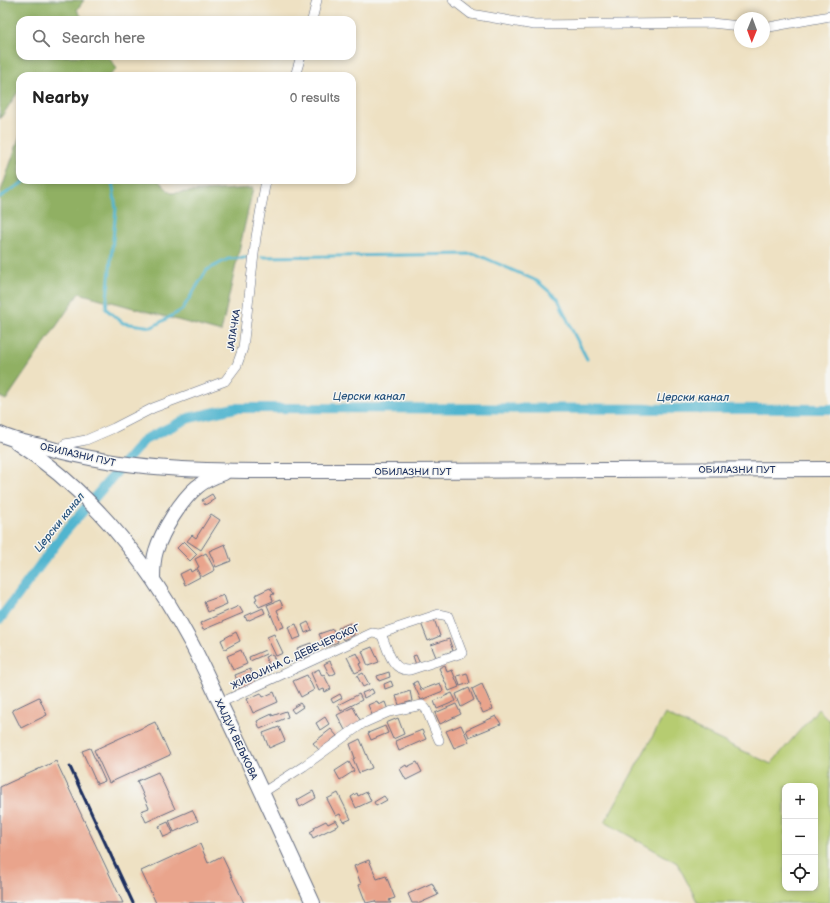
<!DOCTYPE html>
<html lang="en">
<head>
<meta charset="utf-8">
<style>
	:root { --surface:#fff; --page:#f6f6f6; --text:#222; --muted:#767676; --line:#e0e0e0 }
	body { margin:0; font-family:"Balsamiq Sans",sans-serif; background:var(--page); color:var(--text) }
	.controls { position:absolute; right:12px; bottom:12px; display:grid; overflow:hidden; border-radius:8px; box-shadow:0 2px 6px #0003 }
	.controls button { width:36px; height:36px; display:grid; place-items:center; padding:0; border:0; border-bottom:1px solid var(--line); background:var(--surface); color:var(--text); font:20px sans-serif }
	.compass { position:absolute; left:734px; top:12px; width:36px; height:36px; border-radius:50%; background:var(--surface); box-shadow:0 2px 6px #0003; rotate:181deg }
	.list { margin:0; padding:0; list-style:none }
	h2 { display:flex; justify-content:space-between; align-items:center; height:52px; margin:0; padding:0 16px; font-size:17px }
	h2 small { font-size:13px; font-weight:400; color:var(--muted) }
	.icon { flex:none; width:22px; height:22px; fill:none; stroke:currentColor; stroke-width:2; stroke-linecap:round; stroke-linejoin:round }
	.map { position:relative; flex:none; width:830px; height:903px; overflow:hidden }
	.search { position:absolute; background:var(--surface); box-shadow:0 2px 6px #0003; left:16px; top:16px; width:340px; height:44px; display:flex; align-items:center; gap:10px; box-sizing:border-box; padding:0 14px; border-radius:12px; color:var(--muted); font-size:15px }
	.panel { position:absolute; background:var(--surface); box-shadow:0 2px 6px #0003; left:16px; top:72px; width:340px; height:112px; border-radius:12px }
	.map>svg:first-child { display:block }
	.green { fill:#b6cc71; stroke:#687e68; fill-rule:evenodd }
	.forest { fill:#90b063; stroke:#567060 }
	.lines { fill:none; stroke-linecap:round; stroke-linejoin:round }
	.stream { stroke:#51b5cf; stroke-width:3 }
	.canal { stroke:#51b5cf; stroke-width:10 }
	.building { fill:#e9a48c }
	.minor-casing { stroke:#656d81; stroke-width:10 }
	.primary-casing { stroke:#656d81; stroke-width:16 }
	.minor { stroke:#fff; stroke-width:9 }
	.primary { stroke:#fff; stroke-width:14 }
	.rail { stroke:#1b2f5e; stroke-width:3 }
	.labels { text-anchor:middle; stroke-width:3; stroke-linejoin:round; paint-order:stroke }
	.street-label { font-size:10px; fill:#1b2f5e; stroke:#f6f6f2 }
	.water-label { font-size:11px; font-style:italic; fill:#2b5780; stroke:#f6f6f2 }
</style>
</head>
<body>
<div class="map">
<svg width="830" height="903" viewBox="0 0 830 903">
	<rect width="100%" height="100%" fill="#f6f6f2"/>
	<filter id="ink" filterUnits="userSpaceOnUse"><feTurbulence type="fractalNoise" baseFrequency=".025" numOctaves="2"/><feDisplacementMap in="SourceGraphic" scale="8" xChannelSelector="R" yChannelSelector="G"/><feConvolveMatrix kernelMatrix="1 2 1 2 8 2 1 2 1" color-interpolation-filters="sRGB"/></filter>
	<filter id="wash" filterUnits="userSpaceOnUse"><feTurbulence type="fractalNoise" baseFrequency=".012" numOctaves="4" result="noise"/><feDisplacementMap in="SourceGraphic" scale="16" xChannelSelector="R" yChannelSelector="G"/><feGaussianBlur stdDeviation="0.9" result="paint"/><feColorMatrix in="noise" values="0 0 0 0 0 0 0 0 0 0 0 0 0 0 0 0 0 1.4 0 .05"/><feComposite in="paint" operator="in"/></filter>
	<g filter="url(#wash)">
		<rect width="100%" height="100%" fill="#eee1c3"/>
		<!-- green -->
		<path class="green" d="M818,709L830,721V903H698L677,863L605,822L665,714L771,764ZM785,786H815V888H785Z"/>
		<!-- forest -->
		<g class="forest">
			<path d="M0,0H84L77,10L84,20H20V56H108L117,69L109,76H20V92H18L0,119Z"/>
			<path d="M20,135V180H158L171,193L253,188L221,332L79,293L6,400L0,397V194Z"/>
		</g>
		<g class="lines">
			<!-- stream -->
			<g class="stream">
				<path d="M112,180L116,209L106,309L123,323L152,327L182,310L207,270L228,259L246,258"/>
				<path d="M0,197L27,180"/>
				<path d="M262,257L476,254L537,281L558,299L573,332L587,359"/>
			</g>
			<!-- canal -->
			<path class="canal" d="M0,619L64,533L144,440L189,418L235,408L830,409"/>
		</g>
		<g id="blocks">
			<!-- building -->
			<g class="building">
				<path d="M212,494L215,499L205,505L202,500Z"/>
				<path d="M211,514L220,520L201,550L187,541L192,535L196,538Z"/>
				<path d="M184,541L197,554L190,561L177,548Z"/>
				<path d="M225,544L231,561L216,567L209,551Z"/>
				<path d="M206,553L215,570L202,577L197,568L199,567L195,559Z"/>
				<path d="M190,569L191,572L196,569L200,577L185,585L180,574Z"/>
				<path d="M270,588L274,594L271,595L273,601L259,607L255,600L257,599L255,595Z"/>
				<path d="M224,595L227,604L208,612L204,602Z"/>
				<path d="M280,600L283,607L277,610L284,627L277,629L267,605Z"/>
				<path d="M239,606L243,613L203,630L200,623Z"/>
				<path d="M263,608L265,613L247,621L245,616Z"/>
				<path d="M434,619L440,636L428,641L421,623Z"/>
				<path d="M308,622L312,630L305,633L302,625Z"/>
				<path d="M350,623L354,635L343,640L338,628Z"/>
				<path d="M296,624L301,637L293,640L288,627Z"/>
				<path d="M333,629L338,642L325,647L319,634Z"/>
				<path d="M236,632L240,641L225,649L221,640Z"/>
				<path d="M274,634L283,653L276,656L267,637Z"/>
				<path d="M449,639L453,651L436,657L431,645Z"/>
				<path d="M311,643L315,653L302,659L297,648Z"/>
				<path d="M372,647L379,662L368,666L362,651Z"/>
				<path d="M241,650L247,664L233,670L227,656Z"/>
				<path d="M265,650L266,654L250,661L249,657Z"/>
				<path d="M357,653L362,663L359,664L362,670L355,673L347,657Z"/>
				<path d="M272,654L277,664L270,667L265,657Z"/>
				<path d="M416,655L420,664L416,665L413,656Z"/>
				<path d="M330,661L336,673L330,676L324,664Z"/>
				<path d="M445,665L447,672L452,670L459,687L449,691L439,668Z"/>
				<path d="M250,669L256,683L240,689L235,675Z"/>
				<path d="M319,669L322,676L324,675L331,689L325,692L324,689L319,691L311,673Z"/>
				<path d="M389,672L390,677L379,681L377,676Z"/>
				<path d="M363,673L369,684L363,687L357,676Z"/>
				<path d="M467,673L470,683L460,686L457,676Z"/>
				<path d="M307,675L314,690L301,697L293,681Z"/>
				<path d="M391,681L393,686L385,689L384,684Z"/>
				<path d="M417,681L421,690L440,683L443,691L421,700L413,683Z"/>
				<path d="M482,684L493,709L483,713L472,689Z"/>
				<path d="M469,688L474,700L461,707L456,694Z"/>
				<path d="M372,689L374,693L364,698L362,693Z"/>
				<path d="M410,691L412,701L399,705L396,696Z"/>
				<path d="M274,692L278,702L253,713L247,699L261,693L263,697Z"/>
				<path d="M452,693L456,701L437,709L434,701Z"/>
				<path d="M340,694L342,698L333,703L331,699Z"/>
				<path d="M359,694L362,700L341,711L338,705Z"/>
				<path d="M39,697L47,715L21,728L12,710Z"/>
				<path d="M377,701L379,705L385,702L388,710L373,717L368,705Z"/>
				<path d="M300,703L303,707L294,713L291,709Z"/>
				<path d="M456,704L461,714L440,724L435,713Z"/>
				<path d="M353,707L361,722L345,730L337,715Z"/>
				<path d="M286,711L288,717L260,729L257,721L272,714V716Z"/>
				<path d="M496,716L501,724L469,737L466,730Z"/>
				<path d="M325,717L329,724L320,730L316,723Z"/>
				<path d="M398,718L404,734L393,739L386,723Z"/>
				<path d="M155,722L170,755L109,783L94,750Z"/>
				<path d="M461,725L469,742L454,748L446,731Z"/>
				<path d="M385,726L388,733L371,740L368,733Z"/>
				<path d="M279,727L285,741L269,748L263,733Z"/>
				<path d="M331,729L337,736L319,750L313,743Z"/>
				<path d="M422,730L426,739L399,751L395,741Z"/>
				<path d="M360,739L372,768L359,773L353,759L355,758L350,744Z"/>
				<path d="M90,748L105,781L97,784L82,751Z"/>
				<path d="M56,761L123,903H0V787Z"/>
				<path d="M349,762L354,771L340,780L335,771Z"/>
				<path d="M417,762L422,772L406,780L400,769L406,765L407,767Z"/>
				<path d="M158,772L175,809L146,822L141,811L149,808L137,781Z"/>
				<path d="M313,791L316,798L300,807L297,800Z"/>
				<path d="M367,792L371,801L356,808L351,797L357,793L358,796Z"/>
				<path d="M338,793L351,819L344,822L340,814L336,816L327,799Z"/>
				<path d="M384,796L387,800L376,806L374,802Z"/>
				<path d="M192,810L198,821L174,832L169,820Z"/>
				<path d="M336,820L339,825L313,838L310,832L315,829L314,827L326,821L328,824Z"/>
				<path d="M168,822L173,833L164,837L159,826Z"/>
				<path d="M200,844L208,863L222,856L244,903H156L141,871Z"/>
				<path d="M369,860L377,879L386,876L395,898L389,900L391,903H376L375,901L366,903L359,885L361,884L354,866Z"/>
				<path d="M432,883L438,895L420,903H412L408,894Z"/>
			</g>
		</g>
	</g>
	<g filter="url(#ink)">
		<use href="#blocks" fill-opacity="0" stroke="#656d81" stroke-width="1"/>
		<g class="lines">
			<!-- minor casing -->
			<g class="minor-casing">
				<g id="minor">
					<path d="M453,0L471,14L534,25L711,23L740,26"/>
					<path d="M312,20L317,0"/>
					<path d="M764,28L830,16"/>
					<path d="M295,76L301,56"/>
					<path d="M65,444L86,440L114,428L153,408L225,381L237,365L243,348L256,237L266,180"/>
					<path d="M220,703L372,633L379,634L382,636C388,650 392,672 410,670L462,653L448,616L439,614L379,634"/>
					<path d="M262,793L304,766L362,724L389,712L422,705L426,709L439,740"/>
				</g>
			</g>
			<!-- primary casing -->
			<g class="primary-casing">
				<g id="primary">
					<path d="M0,434C16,442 35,444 52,449C124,469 198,471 272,471C317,471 362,471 406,471C548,470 689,469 830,469"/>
					<path d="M17,443C92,492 148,563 190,641C201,661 210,682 220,703C252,769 282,836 313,903"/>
					<path d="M153,579C153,570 153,560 156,551C162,531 181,500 197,487C205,480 215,476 224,473"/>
				</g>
			</g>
			<!-- minor -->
			<use href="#minor" class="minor"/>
			<!-- primary -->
			<use href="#primary" class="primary"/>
			<!-- rail -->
			<path class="rail" d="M70,767L133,903"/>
		</g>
	</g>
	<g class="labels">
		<!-- street labels -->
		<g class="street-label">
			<text transform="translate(233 330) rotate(-81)" y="4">ЈАЛАЧКА</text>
			<text transform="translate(78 454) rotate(13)" y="4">ОБИЛАЗНИ ПУТ</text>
			<text x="737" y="473">ОБИЛАЗНИ ПУТ</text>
			<text x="413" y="475">ОБИЛАЗНИ ПУТ</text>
			<text transform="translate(295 656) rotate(-25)" y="4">ЖИВОЈИНА С. ДЕВЕЧЕРСКОГ</text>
			<text transform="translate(237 739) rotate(65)" y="4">ХАЈДУК ВЕЉКОВА</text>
		</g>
		<!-- water labels -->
		<g class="water-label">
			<text x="369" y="400">Церски канал</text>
			<text x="693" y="401">Церски канал</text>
			<text transform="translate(59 522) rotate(-51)" y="4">Церски канал</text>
		</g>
	</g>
</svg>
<div class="controls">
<button>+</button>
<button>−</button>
<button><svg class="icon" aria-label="locate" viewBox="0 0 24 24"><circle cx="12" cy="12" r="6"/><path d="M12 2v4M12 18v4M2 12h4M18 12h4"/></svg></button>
</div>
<svg class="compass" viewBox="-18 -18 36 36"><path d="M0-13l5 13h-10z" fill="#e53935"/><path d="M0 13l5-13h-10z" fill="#767676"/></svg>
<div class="search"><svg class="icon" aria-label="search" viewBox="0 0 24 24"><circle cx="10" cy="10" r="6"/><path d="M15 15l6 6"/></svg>Search here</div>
<section class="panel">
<h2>Nearby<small>0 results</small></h2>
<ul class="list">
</ul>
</section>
</div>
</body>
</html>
